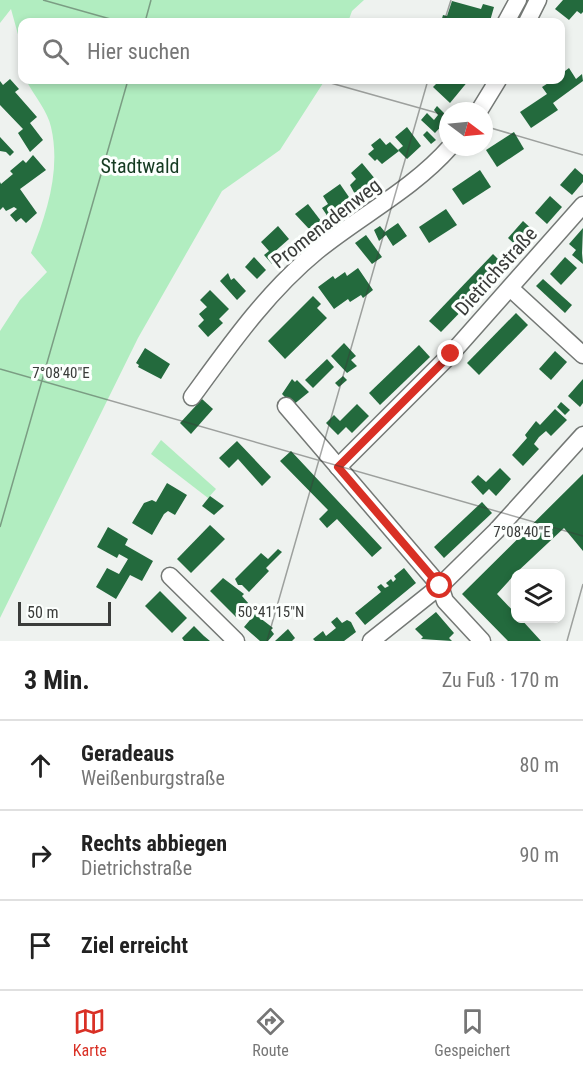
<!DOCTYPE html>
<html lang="de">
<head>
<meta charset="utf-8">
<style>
	:root { --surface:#fff; --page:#f6f6f6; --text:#222; --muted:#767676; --line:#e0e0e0; --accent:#d93025 }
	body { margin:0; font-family:"Roboto Condensed",sans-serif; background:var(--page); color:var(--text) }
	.controls { position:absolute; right:18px; bottom:18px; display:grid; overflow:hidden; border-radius:12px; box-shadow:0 3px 9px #0003 }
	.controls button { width:54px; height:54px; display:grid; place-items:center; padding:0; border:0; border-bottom:2px solid var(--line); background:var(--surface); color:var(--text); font:30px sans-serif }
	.compass { position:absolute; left:439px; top:102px; width:54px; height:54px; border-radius:50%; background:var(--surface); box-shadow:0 3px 9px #0003; rotate:106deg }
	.scale { position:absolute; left:18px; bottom:15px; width:93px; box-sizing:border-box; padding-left:6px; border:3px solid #3a3c3a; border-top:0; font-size:16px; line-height:21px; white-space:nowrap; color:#3a3c3a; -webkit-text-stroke:4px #fcfffd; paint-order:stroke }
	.stop { position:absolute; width:18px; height:18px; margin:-14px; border:4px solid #d93025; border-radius:50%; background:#fff }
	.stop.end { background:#d93025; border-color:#fff; box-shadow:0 2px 6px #0008 }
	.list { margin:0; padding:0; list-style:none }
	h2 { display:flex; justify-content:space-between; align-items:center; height:78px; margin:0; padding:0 24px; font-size:26px }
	h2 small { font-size:20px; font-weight:400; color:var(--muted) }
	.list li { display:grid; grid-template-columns:39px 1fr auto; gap:18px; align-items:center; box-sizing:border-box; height:90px; padding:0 24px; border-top:2px solid var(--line) }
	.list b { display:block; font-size:22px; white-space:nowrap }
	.list p { margin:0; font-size:20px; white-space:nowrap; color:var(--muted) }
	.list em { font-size:20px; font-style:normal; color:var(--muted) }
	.icon { flex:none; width:33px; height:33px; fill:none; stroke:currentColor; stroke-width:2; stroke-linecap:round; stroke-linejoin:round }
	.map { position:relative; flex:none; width:583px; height:641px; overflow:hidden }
	.search { position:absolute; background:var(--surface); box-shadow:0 3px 9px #0003; left:18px; right:18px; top:18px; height:66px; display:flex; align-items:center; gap:15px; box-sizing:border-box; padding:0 21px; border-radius:12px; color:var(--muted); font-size:22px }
	.sheet { height:348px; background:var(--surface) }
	nav { display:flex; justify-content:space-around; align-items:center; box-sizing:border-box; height:84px; border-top:2px solid var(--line); background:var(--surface); font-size:16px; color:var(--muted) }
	nav a { display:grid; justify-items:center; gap:3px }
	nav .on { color:var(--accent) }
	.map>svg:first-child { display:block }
	.green { fill:#b1edc0 }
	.building { fill:#236a3d }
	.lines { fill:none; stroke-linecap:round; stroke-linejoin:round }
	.minor-casing { stroke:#747875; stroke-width:19 }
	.minor { stroke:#fff; stroke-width:16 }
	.route { stroke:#d93025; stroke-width:8 }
	.ticks { fill:none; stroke:#3a3c3a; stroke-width:1.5; stroke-opacity:0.45 }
	.labels { text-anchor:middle; stroke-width:6; stroke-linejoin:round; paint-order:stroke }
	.park-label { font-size:20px; fill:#153b22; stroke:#fcfffd }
	.street-label { font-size:20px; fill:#3a3c3a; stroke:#fcfffd }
	.ticks-label { font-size:15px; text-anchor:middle; fill:#3a3c3a; stroke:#fcfffd; stroke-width:6; stroke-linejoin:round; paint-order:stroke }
</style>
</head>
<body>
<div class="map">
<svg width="583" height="641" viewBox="0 0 583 641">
	<rect width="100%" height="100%" fill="#eef2ef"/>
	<!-- green -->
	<g class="green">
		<path d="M0,0H364L352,11L348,22H22V49L11,9L0,23Z"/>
		<path d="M31,80H325L280,150L222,191L138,338L0,618V331L20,300L47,272L31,253C47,213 61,170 51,127C48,112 34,95 27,82Z"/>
		<path d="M161,440L216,489L208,498L151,454Z"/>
	</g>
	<!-- building -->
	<g class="building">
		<path d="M563,0H583V12L581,14L577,11L569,20L555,9Z"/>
		<path d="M452,1L481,9L483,4L494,7L490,21L479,18L477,22H441L443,15L447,16Z"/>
		<path d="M569,68L576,79L582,74L583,81L553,103L558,110L531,128L520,112L547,94L542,87L553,80H561V74Z"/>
		<path d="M10,79L19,89L15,92L37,117L30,123L43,140L30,152L18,133L23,129L0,105V81L3,85Z"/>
		<path d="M440,80H469L450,103L433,87Z"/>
		<path d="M437,106L446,115L443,119L446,121L435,133L421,120L427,113L434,120L438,115L434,110Z"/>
		<path d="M407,127L421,146L407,159L398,150L403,146L395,137Z"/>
		<path d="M427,131L436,140L431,144L423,135Z"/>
		<path d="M514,132L524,149L497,167L486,150Z"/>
		<path d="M0,137L14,152L10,156L6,152L0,151Z"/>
		<path d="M380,138L386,145L390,142L399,151L382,164L377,159L375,161L368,154L374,149L371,145Z"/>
		<path d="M33,155L46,170L20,189L37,213L26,223L21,218L16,222L10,215L17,209L14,207L6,211L3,207L0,210V182L1,184L13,174L10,171L23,160L26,163Z"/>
		<path d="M362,163L376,180L356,196L350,185L356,179L351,173Z"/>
		<path d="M575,168L583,175V182L572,195L560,185Z"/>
		<path d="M480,170L491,187L463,205L452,189Z"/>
		<path d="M340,184L351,200L328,217L322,208L328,204L323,196Z"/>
		<path d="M550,196L562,207L547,224L535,213Z"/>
		<path d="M308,204L321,221L310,230L295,214Z"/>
		<path d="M446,209L457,225L429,243L419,227Z"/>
		<path d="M523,221L535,232L520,249L508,238Z"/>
		<path d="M398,223L407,236L393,246L386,235L379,241L374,230L380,226L385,232Z"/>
		<path d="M278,226L289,239L272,254L277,260L272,264L264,255L269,251L261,242Z"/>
		<path d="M583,228L582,253L583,264L572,255L576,250L569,244Z"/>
		<path d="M366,235L382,257L372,264L355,243Z"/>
		<path d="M493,254L505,266L441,332L429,321Z"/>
		<path d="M254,257L266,270L257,279L245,267Z"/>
		<path d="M565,257L577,268L561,285L550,274Z"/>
		<path d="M358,268L373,290L363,298L361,295L350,302L348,299L334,309L318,287L333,276L335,279L345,272L347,276Z"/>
		<path d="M228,273L231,280L234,278L246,291L237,300L220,281Z"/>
		<path d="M543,279L572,305L565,313L536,286Z"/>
		<path d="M210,290L229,309L219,319L223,323L208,337L198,326L204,320L199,314L207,307L200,300Z"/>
		<path d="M313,296L321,304L317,308L327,318L285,359L268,341Z"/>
		<path d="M516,313L528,325L479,375L467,363Z"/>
		<path d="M344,343L356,356L351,360L357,366L347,373L331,356Z"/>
		<path d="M419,345L430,357L380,405L369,393Z"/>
		<path d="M145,348L170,364L161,379L138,367L139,365L136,363Z"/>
		<path d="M555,351L567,362L551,380L539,369Z"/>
		<path d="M327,359L334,367L313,388L305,380Z"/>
		<path d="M343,376L347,380L339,387L335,383Z"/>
		<path d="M292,379L295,382L297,380L309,392L293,405L282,394Z"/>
		<path d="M583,379V403L580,407L568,396Z"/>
		<path d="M202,399L213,409L191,434L180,423Z"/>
		<path d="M561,402L570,410L565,415L557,407Z"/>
		<path d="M357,404L369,416L352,433L346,427L338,435L326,423L334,415L340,421Z"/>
		<path d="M555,409L567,420L551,436L546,431L539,437L534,444L539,449L523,466L512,455L527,438L525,435L536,421L540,425Z"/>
		<path d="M237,441L271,477L262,486L238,459L229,468L219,458Z"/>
		<path d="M291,451L382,548L372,557L337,519L327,528L319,519L328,510L280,461Z"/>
		<path d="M500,468L511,479L496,496L489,489L483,495L471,482L478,475L486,482Z"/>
		<path d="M583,474V551L564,528L516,573L497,594L516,614V618H520L541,641H508L462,594Z"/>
		<path d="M167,483L187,495L175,515L168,511L164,514L152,535L132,523L144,503L152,500L156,502Z"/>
		<path d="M210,496L224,506L214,515L202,506Z"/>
		<path d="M482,502L492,513L444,558L434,547Z"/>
		<path d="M210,525L225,539L191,573L177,559Z"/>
		<path d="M108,527L128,539L125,545L153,561L142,581L130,575L116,599L96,587L107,568L119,574L128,559L119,554L117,558L97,547Z"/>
		<path d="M278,549L282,552L266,568L269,571L249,592L242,585H238L235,579L261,553L268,559Z"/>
		<path d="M404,568L416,583L365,625L355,613L381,592L377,587L381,584L385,588L389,586L386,583L391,579L393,582L396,579L394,576Z"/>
		<path d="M223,578L244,594L242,596L249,604L236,617L210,591Z"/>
		<path d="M160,591L187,618L172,633L145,606Z"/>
		<path d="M436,612L454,633L449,638L452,641L421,639L423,637L415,629Z"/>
		<path d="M255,614L273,628L271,630L274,634L268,641H260L244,627Z"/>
		<path d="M337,617L342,623L347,620L351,622L356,632L344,641H315L313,639L323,631L326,636L336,628L331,622Z"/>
		<path d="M194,626L204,636L210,641H184L182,638Z"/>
		<path d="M288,629L295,638L292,641H275Z"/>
	</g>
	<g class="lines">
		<!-- minor casing -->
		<g class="minor-casing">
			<g id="minor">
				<path d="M506,22L518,0"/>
				<path d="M527,22L538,0"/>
				<path d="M479,111L498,80"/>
				<path d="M510,288L583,355"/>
				<path d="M192,397C230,345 267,292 317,251C360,216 413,189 450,147"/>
				<path d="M286,406L440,586L445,601L482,641"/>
				<path d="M338,467L451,354L583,205"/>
				<path d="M170,576L236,641"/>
				<path d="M371,641L440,586L496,531L583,435"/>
			</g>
		</g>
		<!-- minor -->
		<use href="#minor" class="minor"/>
	</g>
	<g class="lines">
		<!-- route -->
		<path class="route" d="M440,586L338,467L451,354"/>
	</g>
	<!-- ticks -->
	<path class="ticks" d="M43,0L121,22M145,22L151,0M444,22L451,0M320,80L448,116M484,126L583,155M0,369L583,536M0,527L128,80M267,641L428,80M567,641L583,584"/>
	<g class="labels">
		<!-- park labels -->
		<g class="park-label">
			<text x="140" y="173">Stadtwald</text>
		</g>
		<!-- street labels -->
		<g class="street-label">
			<text transform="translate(326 223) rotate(-38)" y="7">Promenadenweg</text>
			<text transform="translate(496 271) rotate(-48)" y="7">Dietrichstraße</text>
		</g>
	</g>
	<g class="ticks-label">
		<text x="61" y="378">7°08'40"E</text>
		<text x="522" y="537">7°08'40"E</text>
		<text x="271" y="617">50°41'15"N</text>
	</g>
</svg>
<div class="controls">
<button><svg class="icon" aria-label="layers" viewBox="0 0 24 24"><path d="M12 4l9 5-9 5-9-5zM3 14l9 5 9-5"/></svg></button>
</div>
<svg class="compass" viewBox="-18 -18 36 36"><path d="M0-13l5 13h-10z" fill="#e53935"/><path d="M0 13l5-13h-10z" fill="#767676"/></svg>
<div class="scale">50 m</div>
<div class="stop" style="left:440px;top:586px"></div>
<div class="stop end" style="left:451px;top:354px"></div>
<div class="search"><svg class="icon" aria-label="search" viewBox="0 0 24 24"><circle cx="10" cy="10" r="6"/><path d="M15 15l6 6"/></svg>Hier suchen</div>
</div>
<section class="sheet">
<h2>3 Min.<small>Zu Fuß · 170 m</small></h2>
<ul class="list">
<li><svg class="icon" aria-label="ahead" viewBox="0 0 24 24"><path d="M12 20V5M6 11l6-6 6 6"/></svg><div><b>Geradeaus</b><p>Weißenburgstraße</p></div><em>80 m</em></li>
<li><svg class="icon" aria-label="right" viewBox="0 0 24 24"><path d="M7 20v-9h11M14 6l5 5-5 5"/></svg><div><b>Rechts abbiegen</b><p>Dietrichstraße</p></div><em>90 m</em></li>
<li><svg class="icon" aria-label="arrive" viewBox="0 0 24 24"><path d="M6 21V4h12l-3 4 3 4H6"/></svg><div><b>Ziel erreicht</b></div></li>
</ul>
</section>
<nav>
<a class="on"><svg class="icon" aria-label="map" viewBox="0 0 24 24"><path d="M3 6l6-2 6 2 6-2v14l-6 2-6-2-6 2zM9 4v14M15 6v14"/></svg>Karte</a>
<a><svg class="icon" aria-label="directions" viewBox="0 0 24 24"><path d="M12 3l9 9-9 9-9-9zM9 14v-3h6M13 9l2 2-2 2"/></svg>Route</a>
<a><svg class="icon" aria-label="saved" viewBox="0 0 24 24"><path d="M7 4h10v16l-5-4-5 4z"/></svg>Gespeichert</a>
</nav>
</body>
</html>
